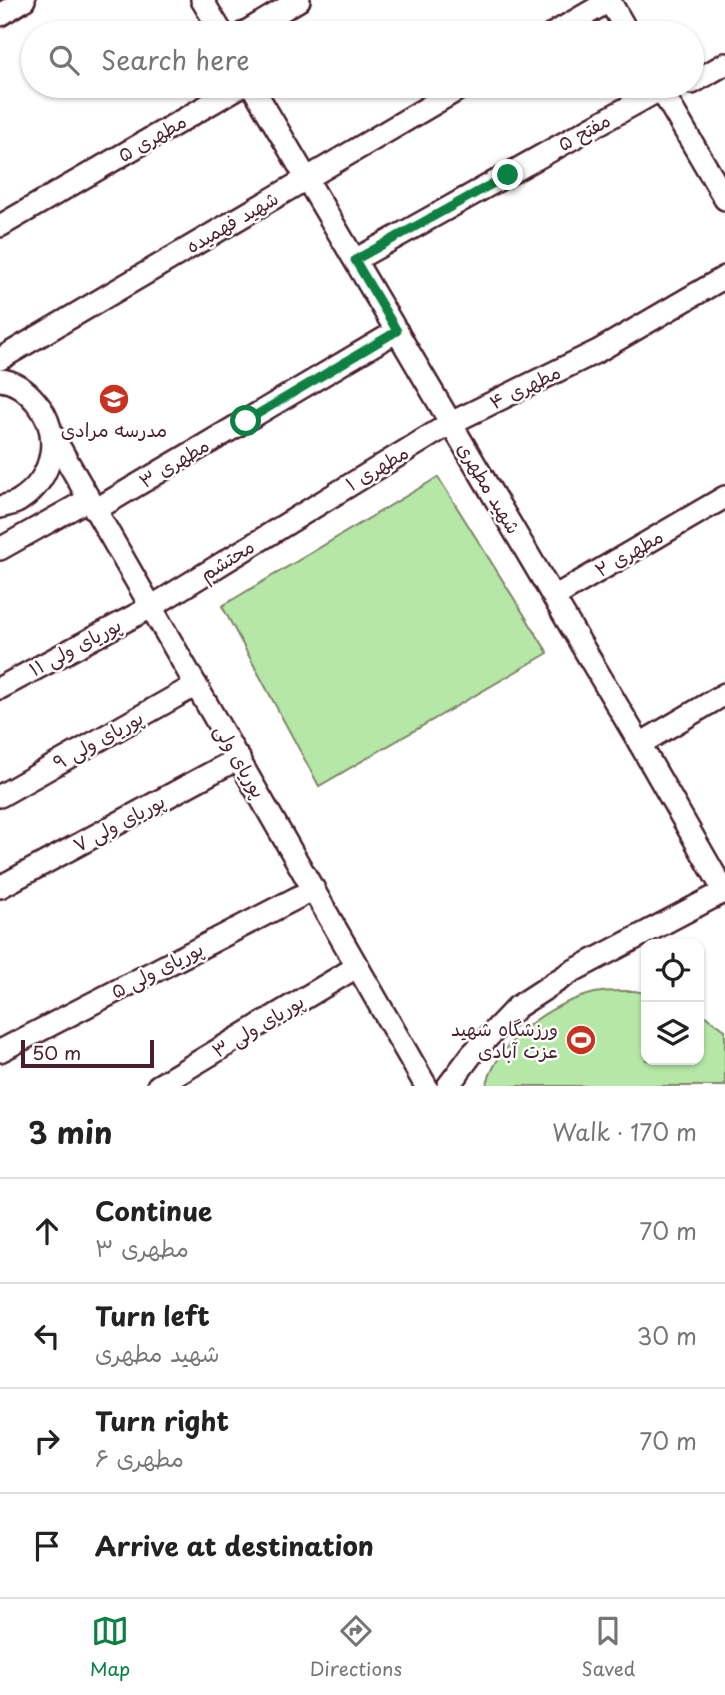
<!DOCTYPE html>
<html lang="en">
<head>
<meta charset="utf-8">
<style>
	:root { --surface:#fff; --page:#f6f6f6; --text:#222; --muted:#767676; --line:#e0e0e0; --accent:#0b8043 }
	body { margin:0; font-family:"Playpen Sans","Playpen Sans Arabic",sans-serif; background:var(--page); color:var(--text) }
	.controls { position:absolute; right:21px; bottom:21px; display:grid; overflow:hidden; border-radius:14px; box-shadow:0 2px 5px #0004 }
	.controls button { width:63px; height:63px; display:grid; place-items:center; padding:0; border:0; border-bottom:2px solid var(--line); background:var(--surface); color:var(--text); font:35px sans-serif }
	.scale { position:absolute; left:21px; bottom:18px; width:133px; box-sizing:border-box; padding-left:7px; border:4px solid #4a1f2b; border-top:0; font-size:19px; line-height:24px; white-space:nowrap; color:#4a1f2b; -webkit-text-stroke:5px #fff; paint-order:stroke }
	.stop { position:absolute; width:21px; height:21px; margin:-16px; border:5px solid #0b8043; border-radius:50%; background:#fff }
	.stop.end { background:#0b8043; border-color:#fff; box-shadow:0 2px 7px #0008 }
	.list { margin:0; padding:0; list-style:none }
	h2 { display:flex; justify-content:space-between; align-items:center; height:91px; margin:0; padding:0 28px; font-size:30px }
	h2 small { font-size:23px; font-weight:400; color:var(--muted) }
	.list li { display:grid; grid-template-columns:46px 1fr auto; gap:21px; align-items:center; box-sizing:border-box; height:105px; padding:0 28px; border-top:2px solid var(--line) }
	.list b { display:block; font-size:26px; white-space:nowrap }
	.list p { margin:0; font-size:23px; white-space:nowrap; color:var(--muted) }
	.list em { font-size:23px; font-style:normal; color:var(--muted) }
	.icon { flex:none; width:38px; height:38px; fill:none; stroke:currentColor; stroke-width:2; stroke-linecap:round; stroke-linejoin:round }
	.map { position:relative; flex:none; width:725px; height:1086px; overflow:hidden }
	.search { position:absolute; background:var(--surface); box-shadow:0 2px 5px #0004; left:21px; right:21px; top:21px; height:77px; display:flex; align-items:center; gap:18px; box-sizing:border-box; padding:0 24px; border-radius:38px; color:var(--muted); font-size:26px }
	.sheet { height:511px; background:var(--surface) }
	nav { display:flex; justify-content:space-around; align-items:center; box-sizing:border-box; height:98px; border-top:2px solid var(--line); background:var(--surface); font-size:19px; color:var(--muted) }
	nav a { display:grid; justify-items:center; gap:4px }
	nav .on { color:var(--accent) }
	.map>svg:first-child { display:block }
	.green { fill:#b5e7a7; stroke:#808369; stroke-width:2 }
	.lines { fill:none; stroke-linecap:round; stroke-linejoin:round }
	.minor-casing { stroke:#4a1f2b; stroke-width:26 }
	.minor { stroke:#fff; stroke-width:21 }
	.route { stroke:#0b8043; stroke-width:9 }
	.labels { text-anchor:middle; stroke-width:5; stroke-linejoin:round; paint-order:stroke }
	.street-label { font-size:19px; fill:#4a1f2b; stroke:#fff }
	.poi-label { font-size:19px; fill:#4a1f2b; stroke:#fff }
</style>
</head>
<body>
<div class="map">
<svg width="725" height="1086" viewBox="0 0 725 1086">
	<rect width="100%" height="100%" fill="#fff"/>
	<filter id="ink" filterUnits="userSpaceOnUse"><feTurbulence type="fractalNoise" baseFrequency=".0143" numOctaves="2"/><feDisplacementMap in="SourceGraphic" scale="14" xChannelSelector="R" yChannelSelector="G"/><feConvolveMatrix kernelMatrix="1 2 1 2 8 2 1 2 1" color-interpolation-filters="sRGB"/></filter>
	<g filter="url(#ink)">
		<!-- green -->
		<g class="green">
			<path d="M438,477L548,653L319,786L222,606Z"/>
			<path d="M634,991L646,993V1060H699V1011L725,1030V1086H486C500,1038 549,1004 595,993C607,990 621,991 634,991Z"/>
		</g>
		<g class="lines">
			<!-- minor casing -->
			<g class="minor-casing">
				<g id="minor">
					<path d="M202,0L222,33"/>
					<path d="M609,0L628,33"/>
					<path d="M0,15L24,0"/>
					<path d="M244,33L299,0"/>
					<path d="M554,33L609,1"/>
					<path d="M692,83L725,64"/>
					<path d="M252,86L640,744L724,891"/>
					<path d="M659,86L725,199"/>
					<path d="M0,226L241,86"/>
					<path d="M355,260L661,89"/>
					<path d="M0,359L464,86"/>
					<path d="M0,380C14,381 27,391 36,402C63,433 54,478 20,500C15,504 7,505 0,507"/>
					<path d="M53,436L426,1086"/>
					<path d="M95,510L397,331"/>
					<path d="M0,549L89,499"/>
					<path d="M554,597L725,497"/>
					<path d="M0,688L151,607L451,423L598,351L725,277"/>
					<path d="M640,744L725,694"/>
					<path d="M0,796L196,685"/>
					<path d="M0,887L239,758"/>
					<path d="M0,1051L314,889"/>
					<path d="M158,1086L358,966"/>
					<path d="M448,1086L472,1054L517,1007L571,972L725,891"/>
				</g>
			</g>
			<!-- minor -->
			<use href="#minor" class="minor"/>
		</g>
	</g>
	<g class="lines" filter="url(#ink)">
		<!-- route -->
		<path class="route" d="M246,421L397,331L355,260L508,175"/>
	</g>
	<!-- icons -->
	<defs>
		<g id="school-disc" transform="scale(1.575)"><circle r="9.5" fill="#c8321e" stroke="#fff"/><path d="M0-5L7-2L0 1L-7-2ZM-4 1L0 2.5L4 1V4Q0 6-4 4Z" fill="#fff"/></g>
		<g id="stadium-disc" transform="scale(1.575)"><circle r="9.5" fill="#c8321e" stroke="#fff"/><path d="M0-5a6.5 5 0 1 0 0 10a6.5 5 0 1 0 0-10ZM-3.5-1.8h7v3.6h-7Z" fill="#fff"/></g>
	</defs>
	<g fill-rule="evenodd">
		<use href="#school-disc" x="114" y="399"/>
		<use href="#stadium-disc" x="581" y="1040"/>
	</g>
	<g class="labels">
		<!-- street labels -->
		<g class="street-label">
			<text transform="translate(584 132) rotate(-29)" y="7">مفتح ۵</text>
			<text transform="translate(152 138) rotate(-30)" y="7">مطهری ۵</text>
			<text transform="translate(232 222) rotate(-30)" y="7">شهید فهمیده</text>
			<text transform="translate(525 387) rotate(-26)" y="7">مطهری ۴</text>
			<text transform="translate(174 463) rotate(-31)" y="7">مطهری ۳</text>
			<text transform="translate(377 468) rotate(-31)" y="7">مطهری ۱</text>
			<text transform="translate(489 488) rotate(59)" y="7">شهید مطهری</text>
			<text transform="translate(629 553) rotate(-30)" y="7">مطهری ۲</text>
			<text transform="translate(227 560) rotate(-32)" y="7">محتشم</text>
			<text transform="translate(75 647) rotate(-28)" y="7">پوریای ولی ۱۱</text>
			<text transform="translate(98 740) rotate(-29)" y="7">پوریای ولی ۹</text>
			<text transform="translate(240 761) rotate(60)" y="7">پوریای ولی</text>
			<text transform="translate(119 823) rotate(-28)" y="7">پوریای ولی ۷</text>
			<text transform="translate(157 970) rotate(-27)" y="7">پوریای ولی ۵</text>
			<text transform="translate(258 1026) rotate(-31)" y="7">پوریای ولی ۳</text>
		</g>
		<!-- poi labels -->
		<g class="poi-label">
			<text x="114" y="437">مدرسه مرادی</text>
			<text x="558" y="1036" text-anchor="end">ورزشگاه شهید<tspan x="558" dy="22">عزت آبادی</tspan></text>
		</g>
	</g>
</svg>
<div class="controls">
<button><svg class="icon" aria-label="locate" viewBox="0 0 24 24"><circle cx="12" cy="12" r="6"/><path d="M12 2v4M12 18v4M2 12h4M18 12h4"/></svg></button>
<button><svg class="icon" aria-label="layers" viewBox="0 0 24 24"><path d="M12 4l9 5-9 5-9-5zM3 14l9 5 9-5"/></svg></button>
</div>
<div class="scale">50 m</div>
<div class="stop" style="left:246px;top:421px"></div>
<div class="stop end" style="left:508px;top:175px"></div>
<div class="search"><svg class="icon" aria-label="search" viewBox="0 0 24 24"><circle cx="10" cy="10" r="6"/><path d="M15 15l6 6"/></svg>Search here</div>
</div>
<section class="sheet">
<h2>3 min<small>Walk · 170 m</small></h2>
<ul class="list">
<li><svg class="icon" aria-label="ahead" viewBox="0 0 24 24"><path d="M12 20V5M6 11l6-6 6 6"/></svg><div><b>Continue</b><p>مطهری ۳</p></div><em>70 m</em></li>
<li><svg class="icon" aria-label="left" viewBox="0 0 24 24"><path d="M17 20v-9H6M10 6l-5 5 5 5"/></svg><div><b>Turn left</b><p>شهید مطهری</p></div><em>30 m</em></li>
<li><svg class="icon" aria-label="right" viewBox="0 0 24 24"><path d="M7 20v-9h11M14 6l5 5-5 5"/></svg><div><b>Turn right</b><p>مطهری ۶</p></div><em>70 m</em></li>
<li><svg class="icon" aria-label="arrive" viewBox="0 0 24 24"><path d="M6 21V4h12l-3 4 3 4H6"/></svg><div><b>Arrive at destination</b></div></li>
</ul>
</section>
<nav>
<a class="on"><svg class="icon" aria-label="map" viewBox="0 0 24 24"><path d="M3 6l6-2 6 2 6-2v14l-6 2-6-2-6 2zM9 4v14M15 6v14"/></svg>Map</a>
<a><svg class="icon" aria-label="directions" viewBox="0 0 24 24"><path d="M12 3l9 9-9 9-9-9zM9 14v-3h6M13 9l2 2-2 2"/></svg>Directions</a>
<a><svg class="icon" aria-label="saved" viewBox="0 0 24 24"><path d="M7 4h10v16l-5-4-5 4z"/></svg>Saved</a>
</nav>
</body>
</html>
